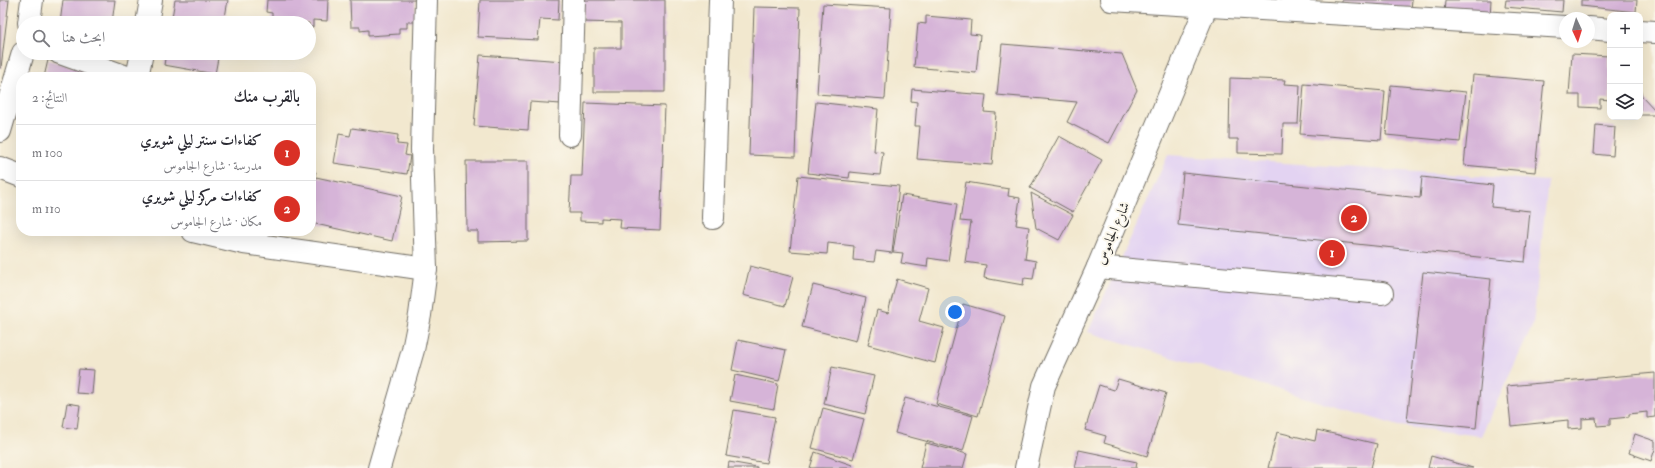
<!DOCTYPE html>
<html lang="ar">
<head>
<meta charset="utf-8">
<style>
	:root { --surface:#fff; --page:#f2f2f3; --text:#2b2b33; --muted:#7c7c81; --line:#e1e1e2; --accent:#d93025 }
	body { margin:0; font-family:"IM FELL Double Pica",Amiri,serif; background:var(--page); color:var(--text); direction:rtl }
	.controls { position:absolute; right:12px; top:12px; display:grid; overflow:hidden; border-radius:8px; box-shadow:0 4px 16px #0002 }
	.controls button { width:36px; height:36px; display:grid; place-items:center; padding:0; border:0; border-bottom:1px solid var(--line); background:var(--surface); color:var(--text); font:20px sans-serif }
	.compass { position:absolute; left:1559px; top:12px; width:36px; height:36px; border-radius:50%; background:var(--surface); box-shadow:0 4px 16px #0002; rotate:176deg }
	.you { position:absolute; left:955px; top:312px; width:14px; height:14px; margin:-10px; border:3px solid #fff; border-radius:50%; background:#1a73e8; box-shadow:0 0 0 6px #1a73e833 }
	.badge { display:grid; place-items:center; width:26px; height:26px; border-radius:50%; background:var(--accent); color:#fff; font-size:13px; font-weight:700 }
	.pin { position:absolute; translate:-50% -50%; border:2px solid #fff; box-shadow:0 1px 4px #0006 }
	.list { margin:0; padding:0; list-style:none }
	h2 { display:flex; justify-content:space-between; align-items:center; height:52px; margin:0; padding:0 16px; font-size:17px }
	h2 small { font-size:13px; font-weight:400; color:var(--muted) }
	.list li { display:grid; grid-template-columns:26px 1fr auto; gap:12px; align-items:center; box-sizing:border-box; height:56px; padding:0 16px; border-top:1px solid var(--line) }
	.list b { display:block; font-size:15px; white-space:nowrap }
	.list p { margin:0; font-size:13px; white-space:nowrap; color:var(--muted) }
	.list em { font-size:13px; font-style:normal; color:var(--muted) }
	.icon { flex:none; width:22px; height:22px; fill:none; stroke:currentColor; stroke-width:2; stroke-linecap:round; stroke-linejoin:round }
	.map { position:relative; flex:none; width:1655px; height:468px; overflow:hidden; direction:ltr }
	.search { position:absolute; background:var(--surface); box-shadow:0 4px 16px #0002; left:16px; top:16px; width:300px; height:44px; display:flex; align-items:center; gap:10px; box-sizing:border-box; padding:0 14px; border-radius:22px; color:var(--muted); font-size:15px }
	.panel { position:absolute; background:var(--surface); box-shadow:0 4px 16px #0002; left:16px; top:72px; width:300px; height:164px; border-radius:16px; direction:rtl }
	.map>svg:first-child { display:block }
	.built { fill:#e3d3f2 }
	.building { fill:#d6b4d8 }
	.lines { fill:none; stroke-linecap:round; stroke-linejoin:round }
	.minor-casing { stroke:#716d64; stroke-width:24 }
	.minor { stroke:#fff; stroke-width:22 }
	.labels { text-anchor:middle; stroke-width:4; stroke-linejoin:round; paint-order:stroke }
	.street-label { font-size:14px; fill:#2b2b2b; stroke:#fbf7ec }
</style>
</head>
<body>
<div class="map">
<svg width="1655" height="468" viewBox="0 0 1655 468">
	<rect width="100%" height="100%" fill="#fbf7ec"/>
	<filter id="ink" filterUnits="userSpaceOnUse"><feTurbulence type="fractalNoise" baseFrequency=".025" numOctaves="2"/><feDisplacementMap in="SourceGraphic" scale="8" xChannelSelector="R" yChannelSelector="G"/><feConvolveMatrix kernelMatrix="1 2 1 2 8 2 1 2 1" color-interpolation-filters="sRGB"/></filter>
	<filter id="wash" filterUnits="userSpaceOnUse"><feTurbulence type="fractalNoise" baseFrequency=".012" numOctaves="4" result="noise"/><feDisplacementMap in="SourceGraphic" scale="16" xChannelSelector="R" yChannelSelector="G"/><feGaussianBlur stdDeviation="0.9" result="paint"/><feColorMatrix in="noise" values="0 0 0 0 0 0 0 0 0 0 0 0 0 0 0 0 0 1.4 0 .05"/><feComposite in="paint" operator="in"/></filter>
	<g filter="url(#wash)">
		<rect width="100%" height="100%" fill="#f2e8cf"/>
		<!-- built -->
		<path class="built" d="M1168,155L1548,181L1533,325L1481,436L1399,426L1088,332Z"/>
		<g id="blocks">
			<!-- building -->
			<g class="building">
				<path d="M0,0H9L1,68H0Z"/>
				<path d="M63,0H115L112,23H60Z"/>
				<path d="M175,0H228L224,23H171Z"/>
				<path d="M267,0H328L327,21L313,20V27H309V23H272V13L266,12Z"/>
				<path d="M350,0H415L416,22H407V28H399V34L368,36V30L360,31V27H351Z"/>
				<path d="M480,0H559L558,20L540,19L538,40L478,37Z"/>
				<path d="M583,0H665V92H594V48H621V23L583,22Z"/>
				<path d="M1342,0H1412L1411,9L1342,3Z"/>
				<path d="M1445,0H1491L1490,17L1444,15Z"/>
				<path d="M1506,0H1563L1562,12L1505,7Z"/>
				<path d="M1581,0H1637L1636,12L1581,6Z"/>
				<path d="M823,4L891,8L885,99L817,94Z"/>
				<path d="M754,7L800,8L795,157L749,155Z"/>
				<path d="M926,16L971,20L970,34L980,35L976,73L914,67L918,23L926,24Z"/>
				<path d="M1002,44L1122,54L1137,90L1109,143L1067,122L1077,102L997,95Z"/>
				<path d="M166,53H219L215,74L164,65Z"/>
				<path d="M1572,54L1609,56L1610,100L1600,99V108L1580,107V95H1569Z"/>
				<path d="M480,55L564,61L561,104L530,102L528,130L474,126Z"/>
				<path d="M48,60L107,76L106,77H44Z"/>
				<path d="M1473,75L1544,81L1535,172L1464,165Z"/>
				<path d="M1230,78L1285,80L1284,84L1300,85L1298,124H1283L1282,154L1238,153V139H1229Z"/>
				<path d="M1304,84L1385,91L1381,140L1300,134Z"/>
				<path d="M1391,85L1466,92L1460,142L1386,135Z"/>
				<path d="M1640,87L1642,96L1655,110V115H1640Z"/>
				<path d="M912,89L986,95L984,112L996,113L992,165L917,159L920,126H915L917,102L911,101Z"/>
				<path d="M816,102L878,109L874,151L883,152L880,175L850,172L849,178L808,173Z"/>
				<path d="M585,103L665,106L660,230L620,228L621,219L601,218V222L580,221V213H569L571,176H582Z"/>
				<path d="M1596,125L1615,127L1613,156L1594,154Z"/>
				<path d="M352,128L398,135L397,144L407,145L405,155L410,156L407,174L334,163L339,134L350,136Z"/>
				<path d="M1059,136L1102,160L1073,212L1030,188Z"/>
				<path d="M466,161H528V241L478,242V231H467Z"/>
				<path d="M311,171L316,172L311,188Z"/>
				<path d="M1183,173L1420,198L1422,177L1493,185L1491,207L1530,211L1525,262L1178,225Z"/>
				<path d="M798,176L899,186L892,253L876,251L874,262L853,260L854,246L828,243L827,254L790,251Z"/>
				<path d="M316,177L402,196L392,241L311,223V198Z"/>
				<path d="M966,182L1009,189L1008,196L1020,198L1016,225L1029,227L1025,259L1036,261L1033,279L1024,278L1023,285L984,278L986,265L965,262L971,222L960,221Z"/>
				<path d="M1031,193L1073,215L1059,240L1036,228Z"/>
				<path d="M902,195L957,204L948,261L928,258L927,267L901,263L903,253L893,252Z"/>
				<path d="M750,266L793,277L785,306L743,295Z"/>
				<path d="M1423,272L1491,279L1476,428L1407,421Z"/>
				<path d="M897,279L928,288L919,321L944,328L935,363L868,345L877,310L888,313Z"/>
				<path d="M813,285L866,298L856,341L802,327Z"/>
				<path d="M963,304L1005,316L978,416L936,404Z"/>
				<path d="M738,340L786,350L779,381L732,370Z"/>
				<path d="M832,367L874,376L865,414L824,404Z"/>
				<path d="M79,369L94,370L92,394L76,393Z"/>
				<path d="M1655,373V417L1647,418V412L1629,414V417L1610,419V425L1597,426L1596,418L1582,419V428L1568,429V420L1511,426L1507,386Z"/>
				<path d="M735,375L778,384L774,409L730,401Z"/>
				<path d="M1118,379L1166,393L1147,456L1104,443L1106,436L1085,430L1099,385L1114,390Z"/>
				<path d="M905,398L973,416L963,451L895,433Z"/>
				<path d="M67,403L80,405L77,429L63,427Z"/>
				<path d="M823,408L864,419L853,459L812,448Z"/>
				<path d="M734,410L775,417L766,463L726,456Z"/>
				<path d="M1317,430L1377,444L1371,468H1268L1277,432L1315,441Z"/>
				<path d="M1635,434L1655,441V449L1651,461L1629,453Z"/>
				<path d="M926,443L967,454L963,468H920Z"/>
				<path d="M1079,450L1137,462L1136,468H1075Z"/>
				<path d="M815,452L852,465L851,468H810Z"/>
				<path d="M1431,456L1473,468H1428Z"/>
				<path d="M729,462L757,467V468H728Z"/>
			</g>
		</g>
	</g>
	<g filter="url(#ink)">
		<use href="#blocks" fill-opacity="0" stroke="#716d64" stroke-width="1"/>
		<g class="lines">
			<!-- minor casing -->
			<g class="minor-casing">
				<g id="minor">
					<path d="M1111,0L1565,27"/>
					<path d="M29,23L32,0"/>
					<path d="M147,23L151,0"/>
					<path d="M1589,28L1610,30"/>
					<path d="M1640,31L1655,32"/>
					<path d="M60,53L127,77"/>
					<path d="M137,77L142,53"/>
					<path d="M0,131L23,53"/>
					<path d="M570,135L574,0"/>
					<path d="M0,168L21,176"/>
					<path d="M713,218L720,0"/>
					<path d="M193,231L244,243L426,269"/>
					<path d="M1098,267L1382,293"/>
					<path d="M379,468L413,350L420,315L426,269L422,149L426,0"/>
					<path d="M1026,468L1044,386L1098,267L1209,0"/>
				</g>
			</g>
			<!-- minor -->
			<use href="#minor" class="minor"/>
		</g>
	</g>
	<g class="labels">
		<!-- street labels -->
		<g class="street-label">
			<text transform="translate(1112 233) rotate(-67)" y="5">شارع الجاموس</text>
		</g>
	</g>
</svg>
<div class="controls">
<button>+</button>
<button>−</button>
<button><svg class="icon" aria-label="layers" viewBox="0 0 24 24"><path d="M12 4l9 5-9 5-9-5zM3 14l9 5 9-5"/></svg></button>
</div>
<svg class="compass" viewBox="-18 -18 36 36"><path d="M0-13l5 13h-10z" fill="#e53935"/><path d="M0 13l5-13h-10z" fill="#7c7c81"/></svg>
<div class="you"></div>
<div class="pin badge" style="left:1332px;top:253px">1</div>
<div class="pin badge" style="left:1354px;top:218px">2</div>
<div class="search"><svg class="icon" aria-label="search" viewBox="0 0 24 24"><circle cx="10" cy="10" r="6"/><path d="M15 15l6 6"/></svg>ابحث هنا</div>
<section class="panel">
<h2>بالقرب منك<small>النتائج: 2</small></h2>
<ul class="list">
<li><span class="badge">1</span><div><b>كفاءات سنتر ليلي شويري</b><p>مدرسة · شارع الجاموس</p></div><em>100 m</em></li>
<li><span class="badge">2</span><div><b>كفاءات مركز ليلي شويري</b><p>مكان · شارع الجاموس</p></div><em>110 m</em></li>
</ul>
</section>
</div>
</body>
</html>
